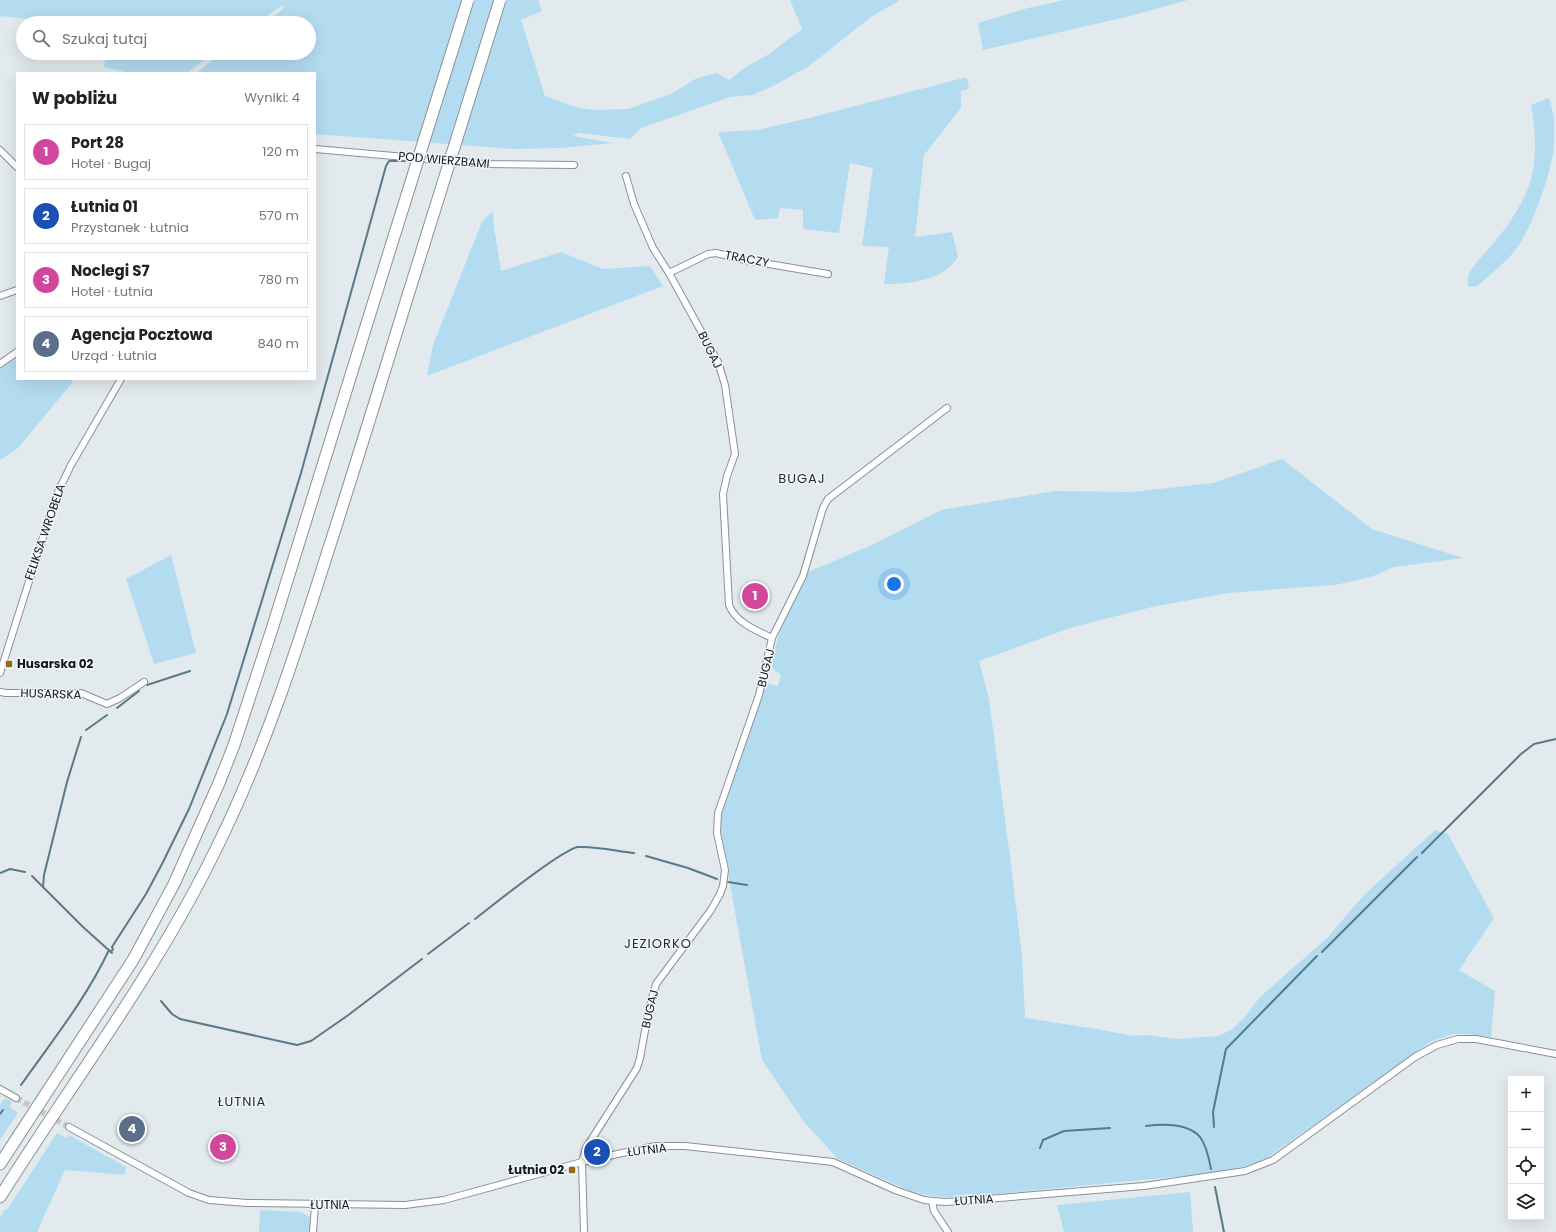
<!DOCTYPE html>
<html lang="pl">
<head>
<meta charset="utf-8">
<style>
	:root { --surface:#fff; --page:#f6f6f6; --text:#222; --muted:#767676; --line:#e0e0e0; --accent:#0b8043 }
	body { margin:0; font-family:Poppins,sans-serif; background:var(--page); color:var(--text) }
	.controls { position:absolute; right:12px; bottom:12px; display:grid; overflow:hidden; border-radius:0px; box-shadow:0 4px 16px #0002 }
	.controls button { width:36px; height:36px; display:grid; place-items:center; padding:0; border:0; border-bottom:1px solid var(--line); background:var(--surface); color:var(--text); font:20px sans-serif }
	.you { position:absolute; left:894px; top:584px; width:14px; height:14px; margin:-10px; border:3px solid #fff; border-radius:50%; background:#1a73e8; box-shadow:0 0 0 6px #1a73e833 }
	.badge { display:grid; place-items:center; width:26px; height:26px; border-radius:50%; background:var(--accent); color:#fff; font-size:13px; font-weight:700 }
	.pin { position:absolute; translate:-50% -50%; border:2px solid #fff; box-shadow:0 1px 4px #0006 }
	.list { margin:0; padding:0; list-style:none }
	h2 { display:flex; justify-content:space-between; align-items:center; height:52px; margin:0; padding:0 16px; font-size:17px }
	h2 small { font-size:13px; font-weight:400; color:var(--muted) }
	.list li { display:grid; grid-template-columns:26px 1fr auto; gap:12px; align-items:center; box-sizing:border-box; height:56px; margin:0 8px 8px; padding:0 8px; border:1px solid var(--line); border-radius:0px }
	.list b { display:block; font-size:15px; white-space:nowrap }
	.list p { margin:0; font-size:13px; white-space:nowrap; color:var(--muted) }
	.list em { font-size:13px; font-style:normal; color:var(--muted) }
	.icon { flex:none; width:22px; height:22px; fill:none; stroke:currentColor; stroke-width:2; stroke-linecap:round; stroke-linejoin:round }
	.map { position:relative; flex:none; width:1556px; height:1232px; overflow:hidden }
	.search { position:absolute; background:var(--surface); box-shadow:0 4px 16px #0002; left:16px; top:16px; width:300px; height:44px; display:flex; align-items:center; gap:10px; box-sizing:border-box; padding:0 14px; border-radius:22px; color:var(--muted); font-size:15px }
	.panel { position:absolute; background:var(--surface); box-shadow:0 4px 16px #0002; left:16px; top:72px; width:300px; height:308px; border-radius:0px }
	.map>svg:first-child { display:block }
	.green { fill:#b4dcf0 }
	.lines { fill:none; stroke-linecap:round; stroke-linejoin:round }
	.stream { stroke:#5a7988; stroke-width:2 }
	.minor-tunnel { stroke:#c3cace; stroke-width:6; stroke-dasharray:6 3; stroke-linecap:butt }
	.minor-casing { stroke:#8a9195; stroke-width:8 }
	.motorway-casing { stroke:#8a9195; stroke-width:13 }
	.minor { stroke:#fff; stroke-width:6 }
	.motorway { stroke:#fff; stroke-width:11 }
	.motorway-bridge-casing { stroke:#8a9195; stroke-width:13; stroke-linecap:butt }
	.motorway-bridge { stroke:#fff; stroke-width:11 }
	.poi-dot { fill:#946a15; stroke:#f0f7fb; stroke-width:1.5 }
	.labels { text-anchor:middle; stroke-width:3; stroke-linejoin:round; paint-order:stroke }
	.street-label { font-size:12px; fill:#141718; stroke:#f0f7fb }
	.poi-label { font-size:12px; font-weight:bold; fill:#141718; stroke:#f0f7fb; text-anchor:start }
	.neighbourhood-label { font-size:13px; letter-spacing:1px; fill:#242a2d; stroke:#f0f7fb }
</style>
</head>
<body>
<div class="map">
<svg width="1556" height="1232" viewBox="0 0 1556 1232">
	<rect width="100%" height="100%" fill="#e2eaee"/>
	<!-- green -->
	<g class="green">
		<path d="M0,0H538L542,11L521,20L545,96L576,107L593,110L628,109L673,93L697,78L717,73L729,80L746,67L769,54L802,29L790,0H900L871,17L809,66L775,85L753,95L730,97L641,128L630,139L579,133L573,136L613,143L561,148L514,149L315,134V73H196L222,53H309V23H265L283,9V5L257,23H109L40,20L0,16Z"/>
		<path d="M1065,0H1188L1130,16L983,50L978,23L1028,8Z"/>
		<path d="M106,53H214L187,73H130L104,67Z"/>
		<path d="M967,77L969,89L961,91V108L924,155L915,237L952,232L958,257C955,261 951,266 947,269C931,282 903,284 884,284L889,247L862,246L873,168L850,163L839,233L803,229V210L780,208L778,218L755,220L718,132L758,130L809,118Z"/>
		<path d="M1549,98C1554,112 1555,127 1554,143C1553,170 1531,233 1513,253C1502,265 1489,276 1477,286L1469,287C1467,281 1467,278 1470,272C1475,263 1484,254 1491,246C1505,230 1517,213 1526,193C1538,166 1536,133 1531,105Z"/>
		<path d="M493,211L494,227L501,271L561,252L603,269L650,266L663,286L427,376L433,345L482,222Z"/>
		<path d="M17,354V379H72V383L18,448L0,460V366Z"/>
		<path d="M1282,459L1372,529L1463,558L1394,567L1371,577L1335,585L1228,593L1152,607L1073,627L979,661L989,699L1011,864L1022,956L1025,1018L1097,1029L1133,1036L1146,1035L1177,1039L1218,1036L1231,1030L1245,1017L1260,997L1328,937L1364,895L1435,830L1448,834L1494,918L1459,970L1495,991L1491,1037L1465,1034H1453L1432,1041L1267,1158L1243,1167L1205,1174L965,1197H943L925,1195L910,1191L838,1159L804,1122L762,1060L729,879V869L720,829V812L766,683L778,686L781,675L771,667L777,641L784,621L806,573L874,544L941,510L1056,491L1131,492L1213,483Z"/>
		<path d="M171,555L196,653L154,664L126,579Z"/>
		<path d="M7,1099L12,1102L9,1106L18,1113L0,1140V1105L3,1100Z"/>
		<path d="M57,1133L67,1138L69,1135L126,1167L124,1175L65,1170L37,1232H0V1218L5,1209L7,1210Z"/>
		<path d="M1190,1192L1193,1232H1064L1057,1205Z"/>
		<path d="M260,1210L301,1212L311,1218L310,1232H259Z"/>
	</g>
	<g class="lines">
		<!-- stream -->
		<g class="stream">
			<path d="M147,685L190,671"/>
			<path d="M117,708L139,691"/>
			<path d="M86,730L107,715"/>
			<path d="M1422,853L1521,754L1534,744L1556,739"/>
			<path d="M646,856L688,868L717,879"/>
			<path d="M0,873L10,869L25,872"/>
			<path d="M32,876L83,927L112,953"/>
			<path d="M728,882L747,885"/>
			<path d="M43,887L44,875L67,782L81,737"/>
			<path d="M475,919C492,906 562,849 578,847C596,846 616,851 634,853"/>
			<path d="M111,952L113,949L112,947L146,894L162,864L189,809L227,714L301,473L386,166L389,161H405"/>
			<path d="M1322,952L1417,857"/>
			<path d="M428,954L469,923"/>
			<path d="M161,1001L172,1014L180,1019L297,1045L311,1041L347,1016L422,959"/>
			<path d="M21,1085C52,1041 86,999 109,950"/>
			<path d="M0,1114L3,1110"/>
			<path d="M1146,1126C1162,1124 1188,1123 1200,1137C1207,1146 1209,1159 1211,1169"/>
			<path d="M1214,1127L1213,1112L1226,1049L1317,956"/>
			<path d="M1040,1148L1043,1140L1064,1131L1110,1128"/>
			<path d="M1215,1187L1224,1232"/>
		</g>
		<!-- minor-tunnel -->
		<path class="minor-tunnel" d="M16,1098L69,1127"/>
		<!-- minor casing -->
		<g class="minor-casing">
			<g id="minor">
				<path d="M315,149L484,164L574,165"/>
				<path d="M0,150L17,167"/>
				<path d="M669,273L708,254L716,253L745,260L828,274"/>
				<path d="M0,296L17,290"/>
				<path d="M0,364L17,352"/>
				<path d="M772,638L803,576L823,508L828,499L947,408"/>
				<path d="M0,673L56,496L71,465L121,379"/>
				<path d="M0,692L6,693H81L107,704L120,698L144,682"/>
				<path d="M0,1089L16,1098"/>
				<path d="M69,1127L189,1193L209,1200L247,1203L405,1205L444,1200L582,1162L622,1153L656,1146H685L833,1162L895,1190L924,1200L944,1202L963,1201L1144,1186L1245,1171L1273,1160L1415,1057L1437,1045L1458,1039H1476L1556,1054"/>
				<path d="M932,1201L934,1211L948,1232"/>
				<path d="M313,1232L315,1205"/>
				<path d="M584,1232L582,1162L586,1148L637,1068L640,1058L649,1009L656,984L711,910L720,894L723,886L725,870L717,833L718,813L759,695L772,638C756,630 736,623 729,605L723,494L727,476L735,454L725,385L718,362L669,273L653,248L634,204L626,176"/>
			</g>
		</g>
		<!-- motorway casing -->
		<g class="motorway-casing">
			<g id="motorway">
				<path d="M0,1164L133,960L174,884L219,783L234,745L273,626L391,246"/>
				<path d="M0,1197C73,1081 157,971 217,847C264,752 296,652 328,551C361,449 392,346 424,244"/>
			</g>
		</g>
		<!-- minor -->
		<use href="#minor" class="minor"/>
		<!-- motorway -->
		<use href="#motorway" class="motorway"/>
		<!-- motorway-bridge casing -->
		<g class="motorway-bridge-casing">
			<g id="motorway-bridge">
				<path d="M424,244L500,0"/>
				<path d="M391,246L468,0"/>
			</g>
		</g>
		<!-- motorway-bridge -->
		<use href="#motorway-bridge" class="motorway-bridge"/>
	</g>
	<!-- markers -->
	<g class="poi-dot">
		<rect x="5" y="660" width="8" height="8" rx="2"/>
		<rect x="568" y="1166" width="8" height="8" rx="2"/>
	</g>
	<g class="labels">
		<!-- street labels -->
		<g class="street-label">
			<text transform="translate(444 160) rotate(5)" y="4">POD WIERZBAMI</text>
			<text transform="translate(747 259) rotate(11)" y="4">TRACZY</text>
			<text transform="translate(710 350) rotate(64)" y="4">BUGAJ</text>
			<text transform="translate(45 532) rotate(-71)" y="4">FELIKSA WROBELA</text>
			<text transform="translate(766 668) rotate(-76)" y="4">BUGAJ</text>
			<text transform="translate(51 694) rotate(2)" y="4">HUSARSKA</text>
			<text transform="translate(650 1009) rotate(-77)" y="4">BUGAJ</text>
			<text transform="translate(647 1150) rotate(-7)" y="4">ŁUTNIA</text>
			<text transform="translate(974 1200) rotate(-4)" y="4">ŁUTNIA</text>
			<text x="330" y="1209">ŁUTNIA</text>
		</g>
		<!-- poi labels -->
		<g class="poi-label">
			<text x="17" y="668">Husarska 02</text>
			<text x="564" y="1174" text-anchor="end">Łutnia 02</text>
		</g>
		<!-- neighbourhood labels -->
		<g class="neighbourhood-label">
			<text x="802" y="483">BUGAJ</text>
			<text x="658" y="948">JEZIORKO</text>
			<text x="242" y="1106">ŁUTNIA</text>
		</g>
	</g>
</svg>
<div class="controls">
<button>+</button>
<button>−</button>
<button><svg class="icon" aria-label="locate" viewBox="0 0 24 24"><circle cx="12" cy="12" r="6"/><path d="M12 2v4M12 18v4M2 12h4M18 12h4"/></svg></button>
<button><svg class="icon" aria-label="layers" viewBox="0 0 24 24"><path d="M12 4l9 5-9 5-9-5zM3 14l9 5 9-5"/></svg></button>
</div>
<div class="you"></div>
<div class="pin badge" style="left:755px;top:596px;background:#d1479c">1</div>
<div class="pin badge" style="left:597px;top:1152px;background:#1a4fb4">2</div>
<div class="pin badge" style="left:223px;top:1147px;background:#d1479c">3</div>
<div class="pin badge" style="left:132px;top:1129px;background:#5c6f8a">4</div>
<div class="search"><svg class="icon" aria-label="search" viewBox="0 0 24 24"><circle cx="10" cy="10" r="6"/><path d="M15 15l6 6"/></svg>Szukaj tutaj</div>
<section class="panel">
<h2>W pobliżu<small>Wyniki: 4</small></h2>
<ul class="list">
<li><span class="badge" style="background:#d1479c">1</span><div><b>Port 28</b><p>Hotel · Bugaj</p></div><em>120 m</em></li>
<li><span class="badge" style="background:#1a4fb4">2</span><div><b>Łutnia 01</b><p>Przystanek · Łutnia</p></div><em>570 m</em></li>
<li><span class="badge" style="background:#d1479c">3</span><div><b>Noclegi S7</b><p>Hotel · Łutnia</p></div><em>780 m</em></li>
<li><span class="badge" style="background:#5c6f8a">4</span><div><b>Agencja Pocztowa</b><p>Urząd · Łutnia</p></div><em>840 m</em></li>
</ul>
</section>
</div>
</body>
</html>
